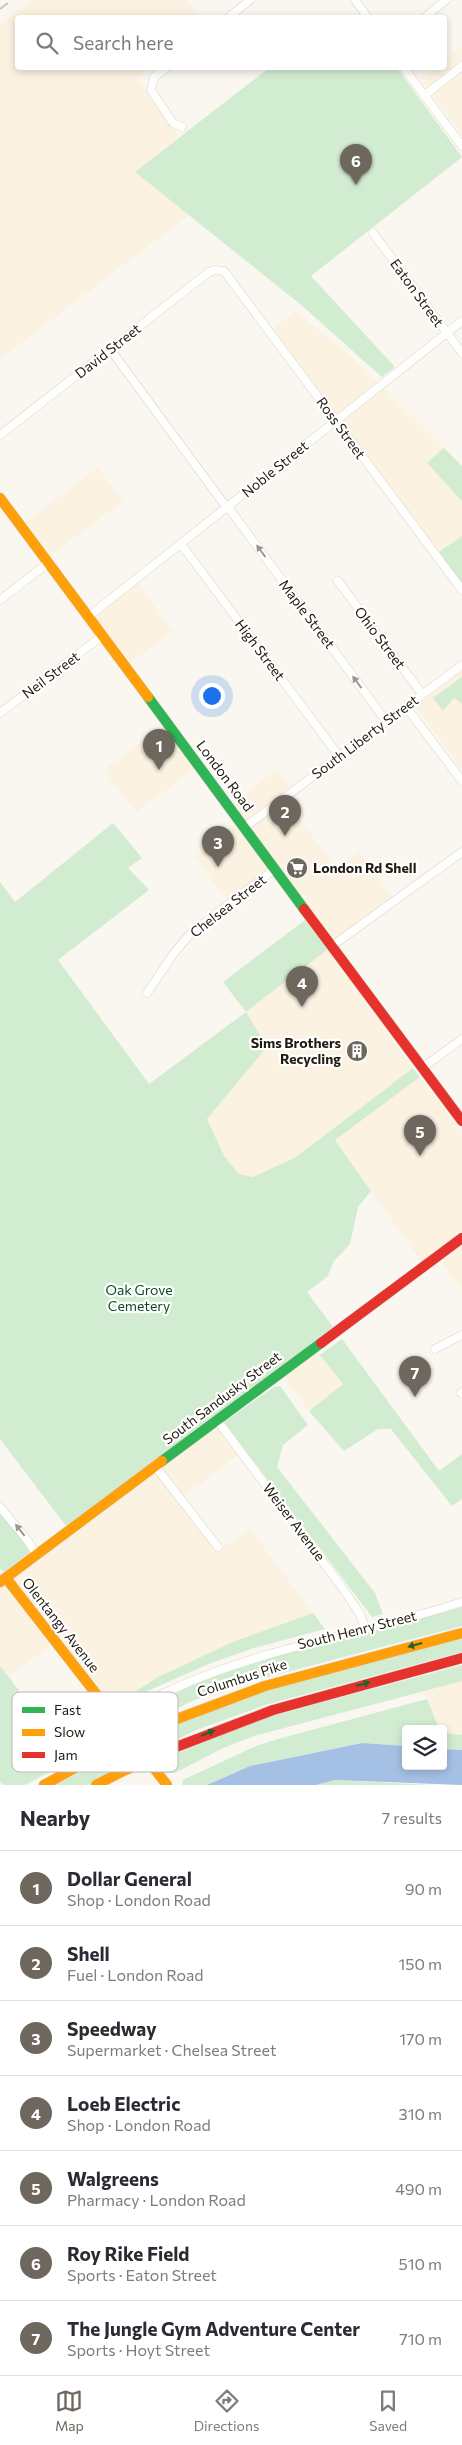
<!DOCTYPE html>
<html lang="en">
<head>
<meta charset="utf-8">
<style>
	:root { --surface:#fff; --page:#f2f2f3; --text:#2b2b33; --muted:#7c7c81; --line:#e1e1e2; --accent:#6d675e }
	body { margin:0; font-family:Commissioner,sans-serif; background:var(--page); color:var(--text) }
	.controls { position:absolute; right:15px; bottom:15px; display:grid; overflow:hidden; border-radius:5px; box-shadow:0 2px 8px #0003 }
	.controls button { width:45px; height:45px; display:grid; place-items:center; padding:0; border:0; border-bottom:1px solid var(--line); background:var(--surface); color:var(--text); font:25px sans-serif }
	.you { position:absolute; left:211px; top:695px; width:18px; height:18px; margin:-12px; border:4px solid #fff; border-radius:50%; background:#1a73e8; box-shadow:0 0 0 8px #1a73e833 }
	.badge { display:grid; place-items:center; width:32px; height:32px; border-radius:50%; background:var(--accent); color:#fff; font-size:16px; font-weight:700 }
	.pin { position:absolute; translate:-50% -41px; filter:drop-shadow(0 1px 2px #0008) }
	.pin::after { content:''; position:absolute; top:26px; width:18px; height:15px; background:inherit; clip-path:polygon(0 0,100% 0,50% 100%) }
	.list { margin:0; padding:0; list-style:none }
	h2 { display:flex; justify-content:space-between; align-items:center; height:65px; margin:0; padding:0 20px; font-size:21px }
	h2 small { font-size:16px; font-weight:400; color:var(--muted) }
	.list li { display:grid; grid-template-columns:32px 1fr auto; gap:15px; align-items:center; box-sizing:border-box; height:75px; padding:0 20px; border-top:1px solid var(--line) }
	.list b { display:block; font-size:19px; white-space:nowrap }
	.list p { margin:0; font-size:16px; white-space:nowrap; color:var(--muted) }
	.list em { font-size:16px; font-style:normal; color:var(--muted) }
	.icon { flex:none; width:28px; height:28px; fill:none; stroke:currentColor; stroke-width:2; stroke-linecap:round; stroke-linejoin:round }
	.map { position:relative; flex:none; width:462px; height:1785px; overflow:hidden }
	.search { position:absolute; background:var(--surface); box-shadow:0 2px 8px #0003; left:15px; right:15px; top:15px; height:55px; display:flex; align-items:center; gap:12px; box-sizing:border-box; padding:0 18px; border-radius:5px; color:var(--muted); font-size:19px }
	.sheet { height:590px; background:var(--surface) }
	nav { display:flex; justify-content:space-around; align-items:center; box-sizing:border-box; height:70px; border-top:1px solid var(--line); background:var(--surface); font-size:14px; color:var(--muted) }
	nav a { display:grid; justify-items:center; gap:2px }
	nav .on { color:var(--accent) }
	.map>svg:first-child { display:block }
	.built { fill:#fbf2e2 }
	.green { fill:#d2ecd2 }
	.water { fill:#a5c0e5 }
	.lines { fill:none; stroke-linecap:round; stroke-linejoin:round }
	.street-casing { stroke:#d8d3ca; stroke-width:9 }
	.fast-casing { stroke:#d8d3ca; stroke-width:11 }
	.slow-casing { stroke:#d8d3ca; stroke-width:11 }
	.jam-casing { stroke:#d8d3ca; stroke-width:11 }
	.street { stroke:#fefefd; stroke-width:8 }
	.fast { stroke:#30b455; stroke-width:10 }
	.slow { stroke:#ff9f0a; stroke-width:10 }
	.jam { stroke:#e5322d; stroke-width:10 }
	.rail { stroke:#c4c3c1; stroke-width:2; stroke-dasharray:10 5; stroke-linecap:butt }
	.slow-bridge-casing { stroke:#d8d3ca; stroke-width:12; stroke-linecap:butt }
	.slow-bridge { stroke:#ff9f0a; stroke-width:11 }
	.oneway { fill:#9b9792 }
	.oneway2 { fill:#285f2e }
	.labels { text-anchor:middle; stroke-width:4.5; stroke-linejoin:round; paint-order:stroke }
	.street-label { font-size:14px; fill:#211a0f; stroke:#fff }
	.poi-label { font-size:14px; font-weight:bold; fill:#211a0f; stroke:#fff; text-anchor:start }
	.park-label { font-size:14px; fill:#094e22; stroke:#fff }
	.key { fill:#fff; stroke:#bcbab7; stroke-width:1 }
	.key-label { font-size:14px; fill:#211a0f }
</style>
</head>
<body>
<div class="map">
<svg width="462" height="1785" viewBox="0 0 462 1785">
	<rect width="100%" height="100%" fill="#faf6f0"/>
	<!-- built -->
	<g class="built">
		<path d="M32,0H187L201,17L18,18V68H150L136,79L179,136L135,172L189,215L0,359V24Z"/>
		<path d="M462,47V135L421,79L436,68H444L445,61Z"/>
		<path d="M295,311L353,358L444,448L427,463L462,501V536L439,552L274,329Z"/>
		<path d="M98,468L123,501L42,562L17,528Z"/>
		<path d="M134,578L173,631L120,670L81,617Z"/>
		<path d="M462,671V770L415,706Z"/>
		<path d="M163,726L195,768L136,812L104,770Z"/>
		<path d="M277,770L295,795L287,802L336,868L359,852L392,896L325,946L270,871L228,902L194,856L236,824L225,809Z"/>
		<path d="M328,949L413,1068L296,1157L253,1177L239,1174L224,1156L207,1119L232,1091L246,1012Z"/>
		<path d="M420,1077L462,1131V1289L436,1254L423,1264L335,1140Z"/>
		<path d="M311,1343L343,1384L309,1411L278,1369Z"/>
		<path d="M217,1414L245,1450L183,1497L222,1548L250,1529L313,1613L235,1641L158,1677L104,1712L51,1645L8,1677L0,1666V1575Z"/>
		<path d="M462,1681V1735L443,1733V1729H439L424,1690Z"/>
	</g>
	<!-- green -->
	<g class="green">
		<path d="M269,68H397L462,157L311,276L395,367L382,377L300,304L135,172Z"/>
		<path d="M444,448L462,466V501L427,463Z"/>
		<path d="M462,536V585L439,552Z"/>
		<path d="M462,677V704L454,698L443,711L433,698Z"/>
		<path d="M113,823L142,858L128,868L149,890L58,960L149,1084L246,1012L223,982L305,920L328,949L246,1012L267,1047L207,1119L224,1156L239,1174L253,1177L296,1157L413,1068L420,1077L335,1140L371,1191L358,1207L350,1244L334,1261L327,1277L307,1292L333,1327L66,1526L0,1439V882L15,902Z"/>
		<path d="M342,1339L439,1471L462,1454V1499L452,1506L391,1429H378L344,1451L309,1411L343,1384L320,1355Z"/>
		<path d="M280,1386L308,1425L283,1445L277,1467L375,1593L383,1614L372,1617L224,1422L274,1387Z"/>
		<path d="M0,1510L32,1551L4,1572L0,1568Z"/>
		<path d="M462,1607V1626L260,1679L192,1701L133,1730L129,1723C150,1680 407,1621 462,1607Z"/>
		<path d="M313,1613L325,1629L254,1648L211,1663L111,1707L158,1677L235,1641Z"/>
		<path d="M462,1638V1652L265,1705L199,1729L149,1752L140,1741L168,1727L252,1693Z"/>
		<path d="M462,1665V1681L254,1736L221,1749L175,1773H165L156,1763L228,1731L279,1714Z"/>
		<path d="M0,1666L53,1734L99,1706L121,1734L25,1785H3L0,1781Z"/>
		<path d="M427,1699L439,1729H406V1746L362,1743L250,1766L207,1785H182L183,1780L256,1746L278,1739Z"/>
		<path d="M443,1733L462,1735V1750L443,1749Z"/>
		<path d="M129,1746L138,1759L88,1785H56Z"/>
		<path d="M335,1780L432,1785H435H316Z"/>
	</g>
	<!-- water -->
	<path class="water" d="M362,1743L406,1746V1766H443V1749L462,1750V1785L335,1780L316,1785H207L250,1766Z"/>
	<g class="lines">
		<!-- street casing -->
		<g class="street-casing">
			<g id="street">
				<path d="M355,0L368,18"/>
				<path d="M228,18L250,0"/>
				<path d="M424,18L446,0"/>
				<path d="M166,68L154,77L151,90L173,123L182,127"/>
				<path d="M404,68L462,146"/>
				<path d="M425,95L462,66"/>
				<path d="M373,233L462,353"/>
				<path d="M110,349L227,508"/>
				<path d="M0,435L209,272L215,270L224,271L462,590"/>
				<path d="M228,507L386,721"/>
				<path d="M181,544L339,756"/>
				<path d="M338,581L422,694"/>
				<path d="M0,600L48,563"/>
				<path d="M88,617L462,321"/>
				<path d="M406,707L462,781"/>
				<path d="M0,713L102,636"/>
				<path d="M245,827L462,665"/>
				<path d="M332,946L462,852"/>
				<path d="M147,993L174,953L191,933L275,869"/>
				<path d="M422,1068L462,1039"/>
				<path d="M435,1349L462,1335"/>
				<path d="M461,1393L462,1392"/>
				<path d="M217,1420L341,1586L360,1614L365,1628"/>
				<path d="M155,1466L218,1547"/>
				<path d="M0,1507L25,1537L37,1555"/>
				<path d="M116,1720C135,1705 158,1696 180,1686C271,1646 368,1633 462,1602"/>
			</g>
		</g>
		<!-- fast casing -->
		<g class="fast-casing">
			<g id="fast">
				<path d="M148,697L304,909"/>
				<path d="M162,1461L321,1343"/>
			</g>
		</g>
		<!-- slow casing -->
		<g class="slow-casing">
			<g id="slow">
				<path d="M0,498L148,697"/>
				<path d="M6,1578L167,1785"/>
				<path d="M0,1582L162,1461"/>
				<path d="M150,1729L265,1686L462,1633"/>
				<path d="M44,1785L106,1751"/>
				<path d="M96,1785L127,1769"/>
			</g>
		</g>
		<!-- jam casing -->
		<g class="jam-casing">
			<g id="jam">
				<path d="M304,909L462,1121"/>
				<path d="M321,1343L462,1238"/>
				<path d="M163,1752L273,1710L462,1658"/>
			</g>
		</g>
		<!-- street -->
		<use href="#street" class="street"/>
		<!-- fast -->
		<use href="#fast" class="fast"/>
		<!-- slow -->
		<use href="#slow" class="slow"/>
		<!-- jam -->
		<use href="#jam" class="jam"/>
		<!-- rail -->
		<path class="rail" d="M0,9L12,0"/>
		<!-- slow-bridge casing -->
		<g class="slow-bridge-casing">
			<g id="slow-bridge">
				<path d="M106,1751L150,1729"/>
				<path d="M127,1769L163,1752"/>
			</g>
		</g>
		<!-- slow-bridge -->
		<use href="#slow-bridge" class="slow-bridge"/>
	</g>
	<!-- one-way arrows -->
	<defs><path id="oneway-solid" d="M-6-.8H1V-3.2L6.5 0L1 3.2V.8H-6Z" transform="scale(1.25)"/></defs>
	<g class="oneway">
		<use href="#oneway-solid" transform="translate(261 551) rotate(-126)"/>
		<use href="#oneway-solid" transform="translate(357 682) rotate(-126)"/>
		<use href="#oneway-solid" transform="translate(20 1530) rotate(-128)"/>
	</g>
	<g class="oneway2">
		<use href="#oneway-solid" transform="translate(415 1645) rotate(165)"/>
		<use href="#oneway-solid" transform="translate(363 1684) rotate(-14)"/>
		<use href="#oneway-solid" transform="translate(208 1733) rotate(-22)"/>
	</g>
	<!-- icons -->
	<defs>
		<g id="supermarket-disc" transform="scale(1.125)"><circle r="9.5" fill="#6d675e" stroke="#fff"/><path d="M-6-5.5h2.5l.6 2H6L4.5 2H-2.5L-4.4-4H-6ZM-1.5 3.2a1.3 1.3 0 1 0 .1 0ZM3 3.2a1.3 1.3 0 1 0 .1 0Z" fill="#fff"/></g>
		<g id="building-disc" transform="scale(1.125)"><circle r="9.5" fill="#6d675e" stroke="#fff"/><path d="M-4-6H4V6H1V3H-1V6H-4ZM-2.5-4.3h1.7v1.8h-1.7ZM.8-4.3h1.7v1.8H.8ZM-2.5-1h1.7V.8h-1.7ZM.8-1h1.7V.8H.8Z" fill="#fff"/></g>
	</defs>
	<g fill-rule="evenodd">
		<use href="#supermarket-disc" x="297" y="868"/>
		<use href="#building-disc" x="357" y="1051"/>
	</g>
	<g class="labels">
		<!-- street labels -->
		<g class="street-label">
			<text transform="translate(417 293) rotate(54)" y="5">Eaton Street</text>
			<text transform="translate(108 351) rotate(-38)" y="5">David Street</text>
			<text transform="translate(341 428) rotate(54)" y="5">Ross Street</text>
			<text transform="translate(275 469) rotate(-39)" y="5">Noble Street</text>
			<text transform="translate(307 614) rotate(53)" y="5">Maple Street</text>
			<text transform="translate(380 638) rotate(53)" y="5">Ohio Street</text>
			<text transform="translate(260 650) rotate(53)" y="5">High Street</text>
			<text transform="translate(51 675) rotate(-37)" y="5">Neil Street</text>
			<text transform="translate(365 737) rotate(-37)" y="5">South Liberty Street</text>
			<text transform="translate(225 776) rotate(53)" y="5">London Road</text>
			<text transform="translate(228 906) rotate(-38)" y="5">Chelsea Street</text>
			<text transform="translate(222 1398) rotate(-37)" y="5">South Sandusky Street</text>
			<text transform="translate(294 1522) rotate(53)" y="5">Weiser Avenue</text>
			<text transform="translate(61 1625) rotate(52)" y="5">Olentangy Avenue</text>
			<text transform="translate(357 1630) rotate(-14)" y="5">South Henry Street</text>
			<text transform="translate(242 1678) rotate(-18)" y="5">Columbus Pike</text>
		</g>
		<!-- poi labels -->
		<g class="poi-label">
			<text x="313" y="873">London Rd Shell</text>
			<text x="341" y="1048" text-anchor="end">Sims Brothers<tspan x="341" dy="16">Recycling</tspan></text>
		</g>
		<!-- park labels -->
		<g class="park-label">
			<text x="139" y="1295">Oak Grove<tspan x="139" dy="16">Cemetery</tspan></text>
		</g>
	</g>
	<!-- legend -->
	<rect x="12" y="1692" width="166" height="80" rx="8" class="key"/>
	<rect x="22" y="1707" width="23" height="6" fill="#30b455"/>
	<rect x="22" y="1729" width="23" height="7" fill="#ff9f0a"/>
	<rect x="22" y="1752" width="23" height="6" fill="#e5322d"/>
	<g class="key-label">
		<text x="54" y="1715">Fast</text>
		<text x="54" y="1737">Slow</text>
		<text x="54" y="1760">Jam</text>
	</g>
</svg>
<div class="controls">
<button><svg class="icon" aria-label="layers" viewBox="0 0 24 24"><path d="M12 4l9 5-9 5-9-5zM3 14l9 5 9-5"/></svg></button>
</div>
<div class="you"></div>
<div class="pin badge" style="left:159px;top:770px">1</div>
<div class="pin badge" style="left:285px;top:836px">2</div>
<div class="pin badge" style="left:218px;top:867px">3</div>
<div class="pin badge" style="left:302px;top:1007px">4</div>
<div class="pin badge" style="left:420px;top:1156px">5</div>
<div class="pin badge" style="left:356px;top:185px">6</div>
<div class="pin badge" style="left:415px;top:1397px">7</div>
<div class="search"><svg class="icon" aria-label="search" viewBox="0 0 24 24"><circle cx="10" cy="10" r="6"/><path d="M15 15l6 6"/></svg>Search here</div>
</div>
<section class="sheet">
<h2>Nearby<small>7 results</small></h2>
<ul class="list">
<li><span class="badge">1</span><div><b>Dollar General</b><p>Shop · London Road</p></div><em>90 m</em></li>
<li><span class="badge">2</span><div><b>Shell</b><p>Fuel · London Road</p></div><em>150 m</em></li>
<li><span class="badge">3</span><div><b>Speedway</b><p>Supermarket · Chelsea Street</p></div><em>170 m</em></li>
<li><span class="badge">4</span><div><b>Loeb Electric</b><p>Shop · London Road</p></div><em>310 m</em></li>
<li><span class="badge">5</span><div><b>Walgreens</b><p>Pharmacy · London Road</p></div><em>490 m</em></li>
<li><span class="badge">6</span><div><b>Roy Rike Field</b><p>Sports · Eaton Street</p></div><em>510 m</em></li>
<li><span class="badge">7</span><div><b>The Jungle Gym Adventure Center</b><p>Sports · Hoyt Street</p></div><em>710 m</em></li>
</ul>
</section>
<nav>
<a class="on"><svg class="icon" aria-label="map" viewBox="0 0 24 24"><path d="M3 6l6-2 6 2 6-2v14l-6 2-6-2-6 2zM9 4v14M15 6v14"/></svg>Map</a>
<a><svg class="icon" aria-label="directions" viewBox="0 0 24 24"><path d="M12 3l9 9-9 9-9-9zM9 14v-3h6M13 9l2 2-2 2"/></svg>Directions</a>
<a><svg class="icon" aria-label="saved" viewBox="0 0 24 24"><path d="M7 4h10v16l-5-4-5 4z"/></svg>Saved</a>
</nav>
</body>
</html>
